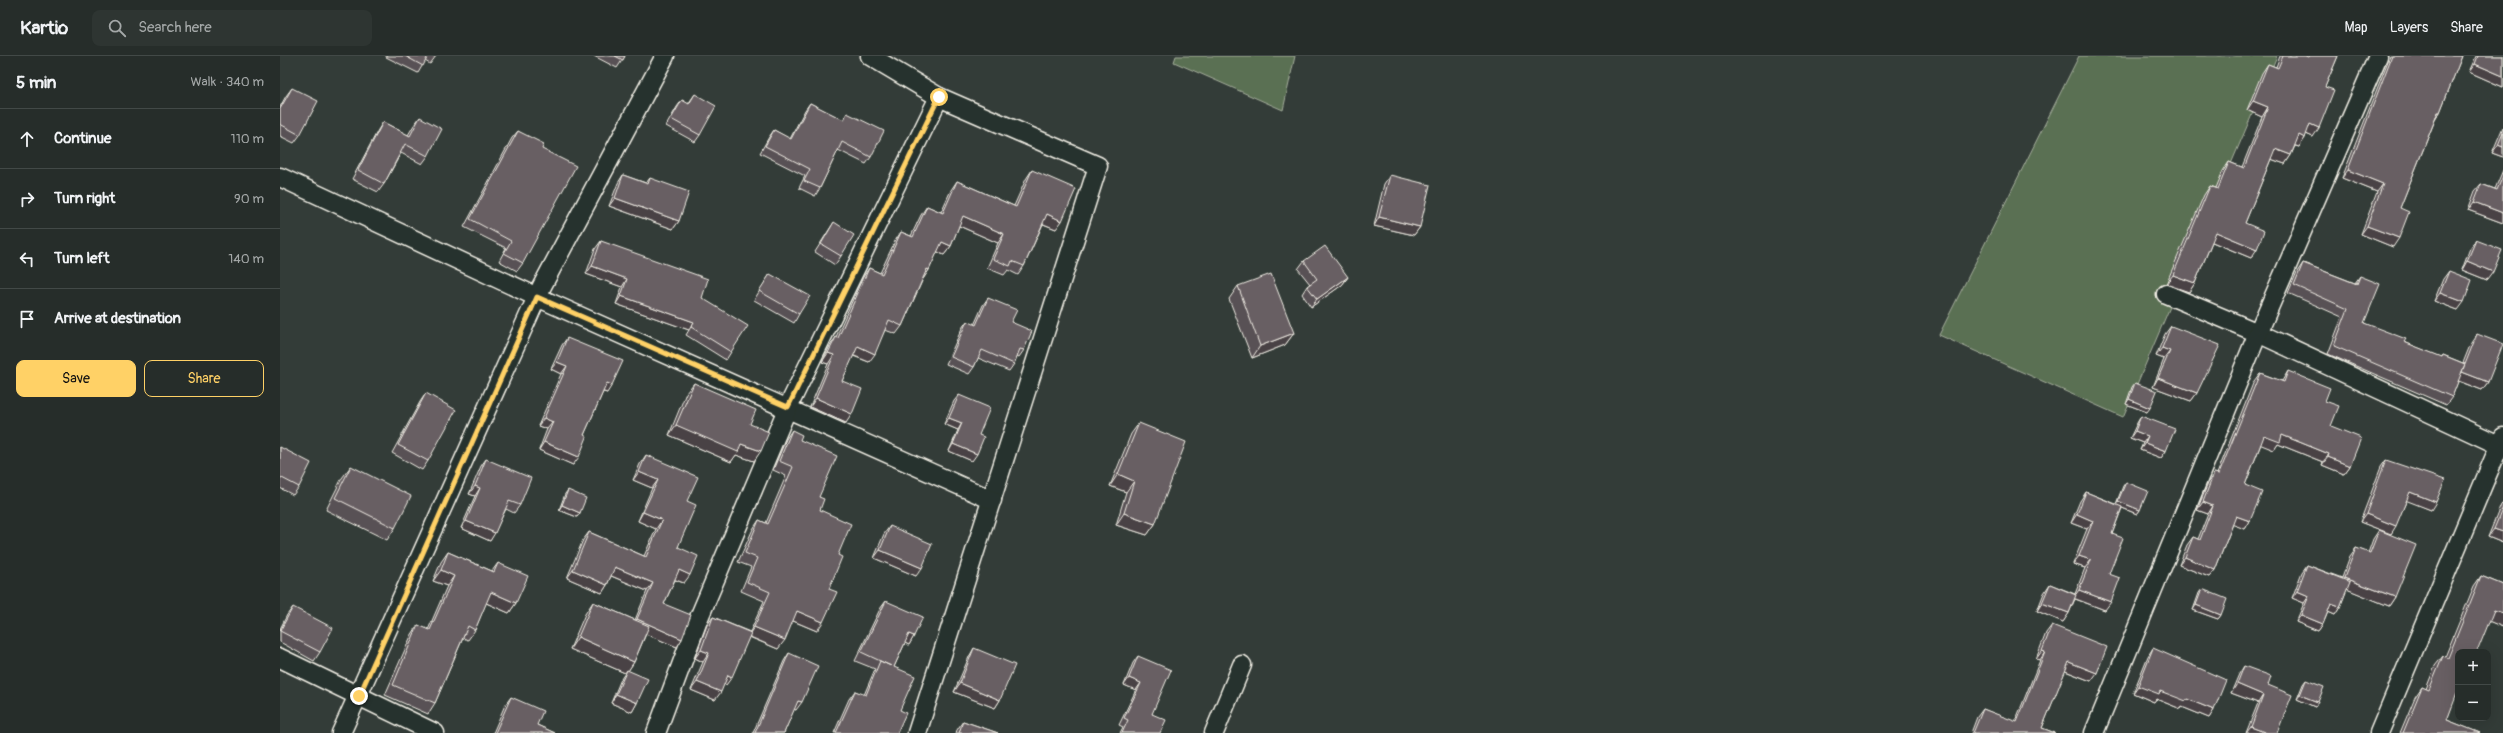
<!DOCTYPE html>
<html lang="en">
<head>
<meta charset="utf-8">
<style>
	:root { --surface:#262d2a; --page:#2e3532; --text:#f1f3f6; --muted:#a4a8a8; --line:#424947; --accent:#ffd166 }
	body { margin:0; font-family:Pangolin,sans-serif; background:var(--page); color:var(--text) }
	.controls { position:absolute; right:12px; bottom:12px; display:grid; overflow:hidden; border-radius:8px; box-shadow:0 4px 16px #0002 }
	.controls button { width:36px; height:36px; display:grid; place-items:center; padding:0; border:0; border-bottom:1px solid var(--line); background:var(--surface); color:var(--text); font:20px sans-serif }
	.stop { position:absolute; width:12px; height:12px; margin:-9px; border:3px solid #ffd166; border-radius:50%; background:#fff }
	.stop.end { background:#ffd166; border-color:#fff; box-shadow:0 1px 4px #0008 }
	.list { margin:0; padding:0; list-style:none }
	h2 { display:flex; justify-content:space-between; align-items:center; height:52px; margin:0; padding:0 16px; font-size:17px }
	h2 small { font-size:13px; font-weight:400; color:var(--muted) }
	.list li { display:grid; grid-template-columns:26px 1fr auto; gap:12px; align-items:center; box-sizing:border-box; height:60px; padding:0 16px; border-top:1px solid var(--line) }
	.list b { display:block; font-size:15px; white-space:nowrap }
	.list em { font-size:13px; font-style:normal; color:var(--muted) }
	.actions { display:flex; gap:8px; padding:12px 16px }
	.actions a { flex:1; padding:9px 0; border:1px solid var(--accent); border-radius:8px; text-align:center; font-size:14px; color:var(--accent) }
	.actions .main { background:var(--accent); color:#111 }
	.icon { flex:none; width:22px; height:22px; fill:none; stroke:currentColor; stroke-width:2; stroke-linecap:round; stroke-linejoin:round }
	.map { position:relative; flex:none; width:2223px; height:677px; overflow:hidden }
	header { display:flex; align-items:center; gap:24px; box-sizing:border-box; height:56px; padding:0 20px; background:var(--surface); border-bottom:1px solid var(--line) }
	header strong { font-size:19px }
	nav { display:flex; gap:22px; margin-inline-start:auto; font-size:14px }
	.search { width:280px; height:36px; background:var(--page); display:flex; align-items:center; gap:10px; box-sizing:border-box; padding:0 14px; border-radius:8px; color:var(--muted); font-size:15px }
	main { display:flex }
	aside { flex:1; background:var(--surface) }
	.map>svg:first-child { display:block }
	.green { fill:#5a6f53; stroke:#a7b09e }
	.lines { fill:none; stroke-linecap:round; stroke-linejoin:round }
	.minor-casing { stroke:#f4f1e8; stroke-width:21 }
	.minor { stroke:#26332d; stroke-width:18 }
	.wall { fill:#595155; stroke:#f4f1e8 }
	.shaded-wall { fill:#494245; stroke:#f4f1e8 }
	.building { fill:#685e63; stroke:#f4f1e8 }
	.route { stroke:#ffd166; stroke-width:5 }
</style>
</head>
<body>
<header>
<strong>Kartio</strong>
<div class="search"><svg class="icon" aria-label="search" viewBox="0 0 24 24"><circle cx="10" cy="10" r="6"/><path d="M15 15l6 6"/></svg>Search here</div>
<nav><a>Map</a><a>Layers</a><a>Share</a></nav>
</header>
<main>
<aside>
<h2>5 min<small>Walk · 340 m</small></h2>
<ul class="list">
<li><svg class="icon" aria-label="ahead" viewBox="0 0 24 24"><path d="M12 20V5M6 11l6-6 6 6"/></svg><div><b>Continue</b></div><em>110 m</em></li>
<li><svg class="icon" aria-label="right" viewBox="0 0 24 24"><path d="M7 20v-9h11M14 6l5 5-5 5"/></svg><div><b>Turn right</b></div><em>90 m</em></li>
<li><svg class="icon" aria-label="left" viewBox="0 0 24 24"><path d="M17 20v-9H6M10 6l-5 5 5 5"/></svg><div><b>Turn left</b></div><em>140 m</em></li>
<li><svg class="icon" aria-label="arrive" viewBox="0 0 24 24"><path d="M6 21V4h12l-3 4 3 4H6"/></svg><div><b>Arrive at destination</b></div></li>
</ul>
<div class="actions"><a class="main">Save</a><a>Share</a></div>
</aside>
<div class="map">
<svg width="2223" height="677" viewBox="0 0 2223 677">
	<rect width="100%" height="100%" fill="#333c38"/>
	<filter id="ink" filterUnits="userSpaceOnUse"><feTurbulence type="fractalNoise" baseFrequency=".025" numOctaves="2"/><feDisplacementMap in="SourceGraphic" scale="8" xChannelSelector="R" yChannelSelector="G"/><feConvolveMatrix kernelMatrix="1 2 1 2 8 2 1 2 1" color-interpolation-filters="sRGB"/></filter>
	<g filter="url(#ink)">
		<!-- green -->
		<g class="green">
			<path d="M896,0H1015L1003,54L894,6Z"/>
			<path d="M1799,0H1997L1843,361L1659,279Z"/>
		</g>
		<g class="lines">
			<!-- minor casing -->
			<g class="minor-casing">
				<g id="minor">
					<path d="M590,0L659,41L818,110L637,677"/>
					<path d="M0,121L257,241L712,444"/>
					<path d="M1886,238L1978,277L2223,391"/>
					<path d="M0,602L155,677"/>
					<path d="M61,677L262,230L385,0"/>
					<path d="M376,677L418,564L508,351L659,41"/>
					<path d="M934,677L962,609"/>
					<path d="M1814,677L1978,277L2098,0"/>
					<path d="M2099,677L2223,381"/>
				</g>
			</g>
			<!-- minor -->
			<use href="#minor" class="minor"/>
		</g>
		<!-- wall -->
		<g class="wall">
			<path d="M106,0H156L150,8L145,5L138,17L106,1Z"/>
			<path d="M314,0H345L337,12Z"/>
			<path d="M2000,0H2058L2045,31L2033,81L2026,78L2025,82L2019,91L2015,90L2011,99L2005,108L1991,103L1965,167L1971,202L1932,186L1915,227L1909,236L1886,228L1924,139L1930,130L1936,132L1943,115L1949,106L1962,111L1982,61L1967,54L1982,17L1988,8L1996,11Z"/>
			<path d="M2110,0H2182L2160,56L2155,64L2120,152L2113,191L2081,178L2097,136L2062,122Z"/>
			<path d="M2196,0H2223V31L2189,16Z"/>
			<path d="M12,32L20,79L14,87L0,80V51L6,40Z"/>
			<path d="M415,38L420,79L415,86L386,70L397,51L402,44L408,48Z"/>
			<path d="M530,47L563,64L567,57L591,101L586,108L558,94L540,132L535,140L519,132L525,120L480,97L489,81L494,74L510,83L525,54Z"/>
			<path d="M140,61L148,100L142,108L121,97L104,128L98,136L72,123L98,74L103,66L128,79L134,69Z"/>
			<path d="M2223,71V101L2212,97Z"/>
			<path d="M238,75L262,93L243,207L237,215L219,205L226,192L184,171L232,82Z"/>
			<path d="M752,114L776,173L763,168L744,210L738,219L728,214L724,219L707,212L718,187L679,170L671,190L664,199L657,196L649,214L643,223L622,270L616,278L605,274L589,306L573,300L562,325L566,367L530,351L548,308L542,306L550,290L556,281L583,221L589,212L600,217L615,185L621,176L631,180L641,159L647,150L661,156L671,134L677,125L734,150L746,123Z"/>
			<path d="M2223,114V167L2188,154L2195,135L2201,128L2215,133Z"/>
			<path d="M343,119L366,127L370,122L399,165L393,173L329,150L338,127Z"/>
			<path d="M1110,119L1140,171L1134,179L1094,170L1104,128Z"/>
			<path d="M554,166L561,200L555,209L535,196Z"/>
			<path d="M2196,184L2207,224L2182,214L2190,192Z"/>
			<path d="M321,185L422,242L451,296L446,304L406,279L409,274L336,248L342,231L306,218L315,193Z"/>
			<path d="M1024,205L1068,221L1062,229L1031,251L1022,238L1027,230L1030,228L1018,213Z"/>
			<path d="M2023,207L2075,227L2080,220L2084,267L2124,286L2161,301L2163,299L2183,307L2191,287L2197,278L2208,326L2202,334L2178,325L2172,341L2166,349L2048,298L2062,261L2008,237L2017,216Z"/>
			<path d="M2169,215L2178,254L2154,245L2163,223Z"/>
			<path d="M490,218L519,258L514,267L474,244Z"/>
			<path d="M958,230L1014,277L1005,289L972,302L949,243Z"/>
			<path d="M708,242L731,266L744,294L739,301L737,300L734,308L729,315L698,302L694,311L689,318L666,308L682,272L687,265L694,269L703,249Z"/>
			<path d="M1891,270L1917,337L1911,345L1873,331L1884,303L1876,300L1885,278Z"/>
			<path d="M287,282L327,337L323,336L304,379L293,409L259,394L267,373L258,370L281,318L271,313L282,289Z"/>
			<path d="M2008,315L2045,345L2051,370L2070,410L2064,418L2042,409L2043,406L1998,388L1994,394L1981,388L1965,429L1970,465L1965,473L1953,468L1935,514L1929,521L1899,509L1907,489L1913,481L1918,483L1928,458L1917,454L1929,425L1934,417L1937,418L1974,325L1980,317L2002,325Z"/>
			<path d="M414,327L470,368L474,405L456,399L451,406L389,379L406,337Z"/>
			<path d="M1855,327L1867,356L1846,348L1852,331Z"/>
			<path d="M146,337L148,405L142,414L112,397L140,346Z"/>
			<path d="M679,339L699,379L692,405L669,395L678,374L664,368L674,345Z"/>
			<path d="M1861,360L1886,395L1881,402L1860,394L1863,387L1850,382L1857,367Z"/>
			<path d="M859,367L875,468L867,479L836,469L846,436L830,430L851,378Z"/>
			<path d="M512,374L520,384L539,441L540,454L558,499L537,575L513,565L498,593L469,581L446,629L444,628L435,644L411,634L423,606L415,602L427,569L433,561L470,576L484,545L461,535L471,511L458,506L473,473L479,464L486,467L506,420L493,414L506,383Z"/>
			<path d="M0,391L19,431L13,439L0,432Z"/>
			<path d="M366,399L407,445L398,491L404,527L395,524L384,548L402,583L397,591L366,578L354,606L348,615L357,647L352,656L331,647L341,623L345,617L290,593L305,558L313,546L355,564L367,535L331,520L327,529L322,537L287,522L303,484L309,476L364,500L376,473L358,465L372,432L353,424L360,408Z"/>
			<path d="M206,403L240,449L234,457L226,453L210,485L181,472L195,440L189,438L201,410Z"/>
			<path d="M2106,404L2151,454L2127,444L2111,478L2080,466L2101,411Z"/>
			<path d="M71,410L115,472L107,484L46,454L62,422Z"/>
			<path d="M1846,426L1860,454L1857,458L1842,452L1832,478L1829,518L1825,554L1795,543L1789,557L1783,566L1757,555L1764,537L1770,528L1795,538L1805,512L1793,508L1807,473L1791,467L1800,445L1806,436L1836,448L1843,430Z"/>
			<path d="M288,434L300,457L297,461L279,454L285,438Z"/>
			<path d="M2223,447V487L2208,481L2221,449Z"/>
			<path d="M610,470L636,520L594,502L604,478Z"/>
			<path d="M2099,474L2115,541L2109,550L2067,533L2060,551L2055,559L2048,556L2043,568L2038,575L2016,566L2024,547L2012,542L2022,516L2027,509L2062,522L2070,500L2076,492L2088,497L2093,483Z"/>
			<path d="M168,496L212,515L218,507L236,547L229,557L206,547L195,574L188,584L183,582L155,647L148,658L105,639L131,580L138,569L148,574L167,530L153,525L161,506Z"/>
			<path d="M2201,520L2223,529V571L2209,565L2178,638L2175,641L2167,664L2200,677H2120L2135,641L2142,631L2146,633L2155,610L2163,600L2165,601L2194,530Z"/>
			<path d="M1922,533L1941,559L1938,563L1913,554L1919,537Z"/>
			<path d="M606,545L634,580L629,589L625,587L614,611L620,654L617,677H554L569,643L575,635L584,639L595,613L575,605L600,553Z"/>
			<path d="M13,551L40,596L34,605L0,586V573L7,559Z"/>
			<path d="M1772,569L1811,625L1785,615L1762,672L1775,677H1691L1697,661L1703,653L1735,666L1760,604L1756,603L1766,577Z"/>
			<path d="M694,592L720,644L715,652L674,636L689,601Z"/>
			<path d="M1873,592L1934,654L1929,662L1902,651L1901,653L1876,643L1874,646L1853,637L1868,600Z"/>
			<path d="M509,597L516,654L514,653L504,677H473L504,605Z"/>
			<path d="M858,600L872,658L880,677H840L843,671L839,669L856,634L844,629L853,607Z"/>
			<path d="M1964,610L1988,629L1997,677H1966L1978,647L1951,637L1959,618Z"/>
			<path d="M2026,624L2038,646L2035,651L2017,643L2023,628Z"/>
			<path d="M231,641L257,669L275,677H213L225,649Z"/>
			<path d="M683,665L718,677H676L677,674Z"/>
		</g>
		<!-- shaded-wall -->
		<g class="shaded-wall">
			<path d="M2195,8L2223,20V31L2189,16Z"/>
			<path d="M1973,45L1988,51L1982,61L1967,54Z"/>
			<path d="M2158,56H2160L2154,65Z"/>
			<path d="M2030,68L2039,72L2033,81L2024,77Z"/>
			<path d="M2019,79L2025,82L2019,91L2013,89Z"/>
			<path d="M2218,89L2223,91V101L2212,97Z"/>
			<path d="M1995,93L2011,99L2005,108L1988,102Z"/>
			<path d="M2068,114L2103,128L2097,136L2062,122Z"/>
			<path d="M335,142L399,165L393,173L329,150Z"/>
			<path d="M2194,146L2223,157V167L2188,154Z"/>
			<path d="M767,158L782,165L776,173L761,167Z"/>
			<path d="M683,160L724,178L718,187L677,169Z"/>
			<path d="M1099,161L1140,171L1134,179L1094,170Z"/>
			<path d="M2087,170L2119,182L2113,191L2081,178Z"/>
			<path d="M1936,176L1977,193L1971,202L1930,185Z"/>
			<path d="M662,186L671,190L664,199L656,195Z"/>
			<path d="M2187,205L2213,216L2207,224L2182,214Z"/>
			<path d="M312,210L347,223L342,231L306,218Z"/>
			<path d="M647,213L649,214L643,223L641,222Z"/>
			<path d="M1893,219L1915,227L1909,236L1886,228Z"/>
			<path d="M1068,221L1062,229L1031,251L1037,243Z"/>
			<path d="M2160,237L2184,246L2178,254L2154,245Z"/>
			<path d="M341,240L414,266L409,274L336,248Z"/>
			<path d="M1014,277L1005,289L972,302L980,290Z"/>
			<path d="M578,290L595,298L589,306L572,299Z"/>
			<path d="M1882,292L1890,295L1884,303L1876,300Z"/>
			<path d="M548,297L554,299L548,308L542,306Z"/>
			<path d="M277,306L287,310L281,318L271,313Z"/>
			<path d="M2182,316L2208,326L2202,334L2176,324Z"/>
			<path d="M1878,322L1917,337L1911,345L1873,331Z"/>
			<path d="M327,327L332,329L327,337L321,335Z"/>
			<path d="M536,342L572,358L566,367L530,351Z"/>
			<path d="M1849,343L1870,352L1867,356L1846,348Z"/>
			<path d="M264,362L273,366L267,373L258,370Z"/>
			<path d="M669,362L682,367L678,374L664,368Z"/>
			<path d="M396,369L461,388L481,395L474,405L456,399L451,406L389,379Z"/>
			<path d="M1855,375L1868,380L1863,387L1850,382Z"/>
			<path d="M2002,379L2049,398L2043,406L1998,388L1994,394L1979,388L1984,380Z"/>
			<path d="M264,386L299,401L293,409L259,394Z"/>
			<path d="M1865,387L1886,395L1881,402L1860,394Z"/>
			<path d="M673,388L697,398L692,405L669,395Z"/>
			<path d="M2048,401L2070,410L2064,418L2042,409Z"/>
			<path d="M359,416L378,424L372,432L353,424Z"/>
			<path d="M838,418L854,425L846,436L830,430Z"/>
			<path d="M195,430L200,432L195,440L189,438Z"/>
			<path d="M2130,436L2156,446L2151,454L2125,444Z"/>
			<path d="M1838,445L1860,454L1857,458L1835,449Z"/>
			<path d="M1923,446L1933,450L1928,458L1917,454Z"/>
			<path d="M282,449L300,457L297,461L279,454Z"/>
			<path d="M363,456L382,464L376,473L358,465Z"/>
			<path d="M844,457L875,468L867,479L836,469Z"/>
			<path d="M1797,458L1813,465L1807,473L1791,467Z"/>
			<path d="M2086,458L2116,470L2111,478L2080,466Z"/>
			<path d="M1956,460L1970,465L1965,473L1951,468Z"/>
			<path d="M186,465L215,477L210,485L181,472Z"/>
			<path d="M2214,473L2223,476V487L2208,481Z"/>
			<path d="M600,494L642,512L636,520L594,502Z"/>
			<path d="M1799,500L1811,504L1805,512L1793,508Z"/>
			<path d="M1905,501L1935,514L1929,521L1899,509Z"/>
			<path d="M335,511L373,527L367,535L329,519Z"/>
			<path d="M161,514L174,520L167,530L153,525Z"/>
			<path d="M293,514L327,529L322,537L287,522Z"/>
			<path d="M399,514L410,519L404,527L393,523Z"/>
			<path d="M2064,522L2115,541L2109,550L2059,530Z"/>
			<path d="M1799,534L1831,546L1825,554L1793,542Z"/>
			<path d="M2017,535L2029,540L2024,547L2012,542Z"/>
			<path d="M211,536L236,547L229,557L204,546Z"/>
			<path d="M1762,547L1789,557L1783,566L1757,555Z"/>
			<path d="M2051,548L2060,551L2055,559L2046,555Z"/>
			<path d="M1916,549L1941,559L1938,563L1913,554Z"/>
			<path d="M2214,554L2223,557V571L2206,564Z"/>
			<path d="M517,555L543,566L537,575L511,564Z"/>
			<path d="M2021,559L2043,568L2038,575L2016,566Z"/>
			<path d="M357,563L402,583L397,591L351,572Z"/>
			<path d="M474,571L505,584L498,593L468,580Z"/>
			<path d="M629,578L634,580L629,589L623,586Z"/>
			<path d="M298,581L354,606L346,618L347,614L345,617L290,593Z"/>
			<path d="M421,594L429,597L423,606L415,602Z"/>
			<path d="M1762,595L1765,596L1760,604L1756,603Z"/>
			<path d="M1789,606L1817,617L1811,625L1783,614Z"/>
			<path d="M448,619L452,621L446,629L443,628Z"/>
			<path d="M849,622L861,627L856,634L844,629Z"/>
			<path d="M417,626L441,636L435,644L411,634Z"/>
			<path d="M680,627L720,644L715,652L674,636Z"/>
			<path d="M1957,628L1983,639L1978,647L1951,637Z"/>
			<path d="M1858,630L1880,635L1907,643L1934,654L1929,662L1902,651L1901,653L1876,643L1874,646L1853,637Z"/>
			<path d="M336,638L357,647L352,656L331,647Z"/>
			<path d="M2020,639L2038,646L2035,651L2017,643Z"/>
			<path d="M518,645L522,646L516,654L513,653Z"/>
			<path d="M1971,671L1987,677H1966Z"/>
		</g>
		<!-- building -->
		<g class="building">
			<path d="M125,0H148L143,10Z"/>
			<path d="M335,0H345L343,4Z"/>
			<path d="M2003,0H2026L2029,1L2030,0H2058L2045,31L2054,34L2039,72L2030,68L2025,82L2019,79L2011,99L1995,93L1965,167L1984,175L1977,193L1936,176L1915,227L1893,219L1930,130L1938,133L1949,106L1964,112L1988,51L1973,45L1988,8L1998,12Z"/>
			<path d="M2112,0H2182L2160,56H2158L2120,152L2129,156L2119,182L2087,170L2103,128L2068,114Z"/>
			<path d="M2198,0H2223V20L2195,8Z"/>
			<path d="M12,32L38,45L20,79L0,68V53Z"/>
			<path d="M415,38L436,50L420,79L391,63L402,44L409,48Z"/>
			<path d="M530,47L564,64L567,57L604,75L591,101L562,86L540,132L524,125L530,113L485,90L494,74L511,83Z"/>
			<path d="M140,61L162,73L148,100L125,88L104,128L78,114L103,66L130,80Z"/>
			<path d="M238,75L264,88L262,93L296,110L243,207L224,197L231,185L190,163Z"/>
			<path d="M2223,77V91L2218,89Z"/>
			<path d="M752,114L796,133L782,165L767,158L744,210L732,205L730,210L713,203L724,178L683,160L671,190L662,186L649,214L647,213L622,270L609,264L595,298L578,290L562,325L582,333L572,358L536,342L554,299L548,297L556,281L558,282L589,212L602,218L621,176L633,181L647,150L663,157L677,125L736,151Z"/>
			<path d="M343,119L368,128L370,122L409,136L399,165L335,142Z"/>
			<path d="M1110,119L1150,129L1140,171L1099,161Z"/>
			<path d="M2223,120V157L2194,146L2201,128L2217,134Z"/>
			<path d="M554,166L574,179L561,200L541,188Z"/>
			<path d="M2196,184L2222,194L2213,216L2187,205Z"/>
			<path d="M321,185L428,223L422,242L468,270L451,296L411,271L414,266L341,240L347,223L312,210Z"/>
			<path d="M1045,190L1068,221L1037,243L1027,230L1037,223L1024,205Z"/>
			<path d="M2023,207L2077,228L2080,220L2100,228L2084,267L2126,283L2124,286L2162,301L2163,299L2185,308L2172,341L2054,290L2068,253L2014,229Z"/>
			<path d="M2169,215L2192,224L2184,246L2160,237Z"/>
			<path d="M490,218L530,240L519,258L479,235Z"/>
			<path d="M991,218L1014,277L980,290L958,230Z"/>
			<path d="M708,242L737,254L731,266L752,275L744,294L740,293L734,308L702,294L694,311L671,301L687,265L696,269Z"/>
			<path d="M1891,270L1940,289L1917,337L1878,322L1890,295L1882,292Z"/>
			<path d="M2197,278L2223,288L2208,326L2182,316Z"/>
			<path d="M287,282L343,305L332,329L327,327L304,379L307,381L299,401L264,386L273,366L264,362L287,310L277,306Z"/>
			<path d="M2008,315L2050,332L2045,345L2059,350L2051,370L2081,382L2070,410L2048,401L2049,398L2002,379L2000,386L1984,380L1965,429L1982,436L1970,465L1956,460L1935,514L1905,501L1913,481L1920,484L1933,450L1923,446L1934,417L1939,418L1980,317L2004,326Z"/>
			<path d="M414,327L476,354L470,368L489,376L481,395L461,388L458,396L396,369Z"/>
			<path d="M1855,327L1877,335L1870,352L1849,343Z"/>
			<path d="M146,337L176,354L148,405L118,389Z"/>
			<path d="M679,339L710,352L699,379L704,381L697,398L673,388L682,367L669,362Z"/>
			<path d="M1861,360L1895,373L1886,395L1865,387L1868,380L1855,375Z"/>
			<path d="M859,367L906,386L875,468L844,457L854,425L838,418Z"/>
			<path d="M512,374L522,379L520,384L557,400L539,441L544,443L540,454L571,468L558,499L562,501L549,533L557,536L543,566L517,555L505,584L474,571L490,536L467,526L477,502L465,497L479,464L488,468L513,411L499,405Z"/>
			<path d="M0,391L31,407L19,431L0,421Z"/>
			<path d="M366,399L418,421L407,445L416,449L398,491L418,500L410,519L399,514L384,548L411,559L402,583L357,563L373,527L335,511L327,529L293,514L309,476L366,501L382,464L363,456L378,424L359,416Z"/>
			<path d="M206,403L251,422L240,449L229,445L215,477L186,465L200,432L195,430Z"/>
			<path d="M2106,404L2165,424L2156,446L2130,436L2116,470L2086,458Z"/>
			<path d="M71,410L131,440L115,472L55,442Z"/>
			<path d="M1846,426L1868,435L1860,454L1838,445Z"/>
			<path d="M288,434L306,442L300,457L282,449Z"/>
			<path d="M1806,436L1842,451L1832,478L1843,482L1829,518L1840,522L1831,546L1799,534L1811,504L1799,500L1813,465L1797,458Z"/>
			<path d="M2223,451V476L2214,473Z"/>
			<path d="M610,470L652,488L642,512L600,494Z"/>
			<path d="M2099,474L2136,489L2115,541L2064,522L2076,492L2090,497Z"/>
			<path d="M168,496L214,516L218,507L248,520L236,547L211,536L195,574L188,570L155,647L113,629L138,569L150,574L174,520L161,514Z"/>
			<path d="M2027,509L2070,526L2060,551L2051,548L2043,568L2021,559L2029,540L2017,535Z"/>
			<path d="M2201,520L2223,529V557L2214,554L2197,596H2178V635L2167,664L2200,677H2123L2142,631L2149,634L2163,600L2168,602Z"/>
			<path d="M1770,528L1796,539L1789,557L1762,547Z"/>
			<path d="M1922,533L1947,543L1941,559L1916,549Z"/>
			<path d="M606,545L643,561L634,580L629,578L614,611L635,620L620,654L626,657L617,677H556L575,635L586,639L600,605L611,610L581,596Z"/>
			<path d="M313,546L369,570L354,606L298,581Z"/>
			<path d="M13,551L53,572L40,596L0,575Z"/>
			<path d="M433,561L471,577L452,621L448,619L441,636L417,626L429,597L421,594Z"/>
			<path d="M1772,569L1827,591L1817,617L1789,606L1762,672L1775,677H1693L1703,653L1737,666L1765,596L1762,595Z"/>
			<path d="M694,592L735,609L720,644L680,627Z"/>
			<path d="M1873,592L1946,624L1934,654L1907,643L1906,645L1880,635L1879,638L1858,630Z"/>
			<path d="M509,597L538,610L522,646L518,645L504,677H475Z"/>
			<path d="M858,600L891,614L872,658L886,664L880,677H842L848,664L844,662L861,627L849,622Z"/>
			<path d="M1964,610L1991,620L1988,629L2012,639L1997,677H1987L1971,671L1983,639L1957,628Z"/>
			<path d="M347,614L368,623L357,647L336,638Z"/>
			<path d="M2026,624L2044,631L2038,646L2020,639Z"/>
			<path d="M231,641L263,655L257,669L275,677H215Z"/>
			<path d="M683,665L718,677H679Z"/>
		</g>
	</g>
	<g class="lines" filter="url(#ink)">
		<!-- route -->
		<path class="route" d="M79,640L257,241L508,351L659,41"/>
	</g>
</svg>
<div class="controls">
<button>+</button>
<button>−</button>
</div>
<div class="stop" style="left:659px;top:41px"></div>
<div class="stop end" style="left:79px;top:640px"></div>
</div>
</main>
</body>
</html>
